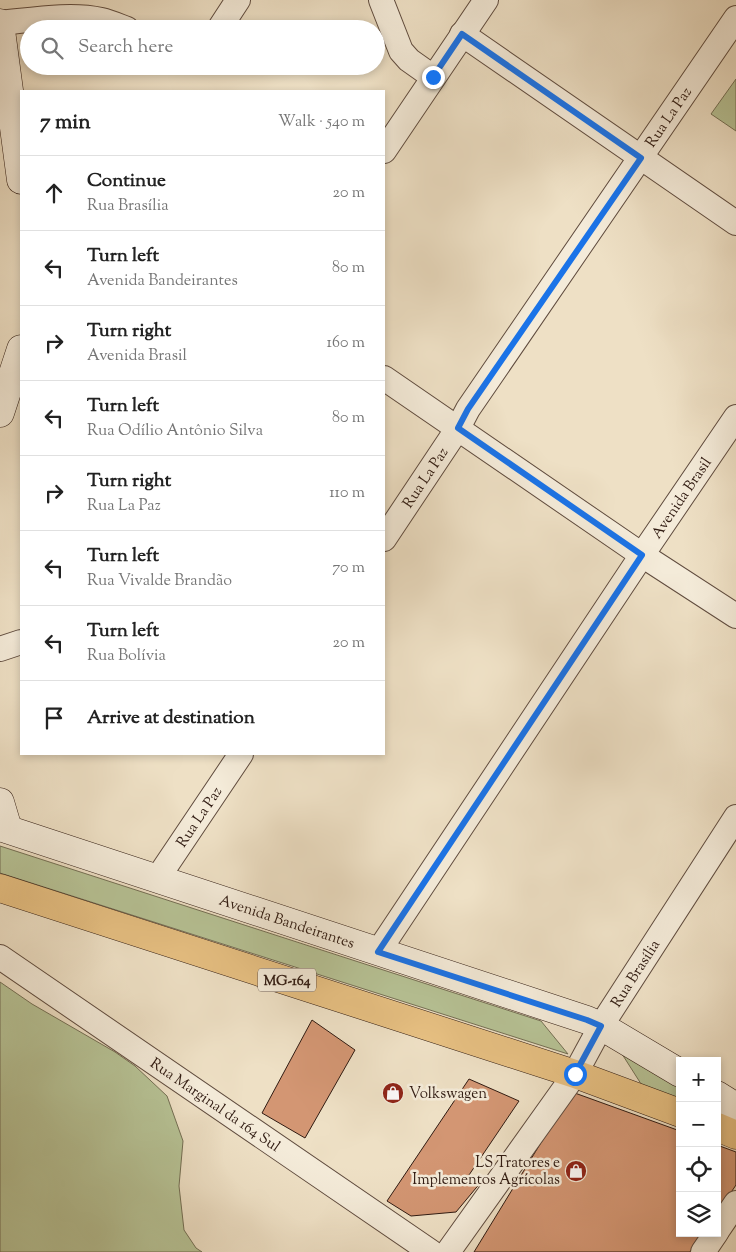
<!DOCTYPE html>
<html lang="en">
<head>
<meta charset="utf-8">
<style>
	:root { --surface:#fff; --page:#f2f2f2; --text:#222; --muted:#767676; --line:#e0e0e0 }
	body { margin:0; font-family:"Sorts Mill Goudy",serif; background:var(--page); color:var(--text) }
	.controls { position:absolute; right:15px; bottom:15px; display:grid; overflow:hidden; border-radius:0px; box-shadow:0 2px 8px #0003 }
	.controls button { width:45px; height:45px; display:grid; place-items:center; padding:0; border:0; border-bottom:1px solid var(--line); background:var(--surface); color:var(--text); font:25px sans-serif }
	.stop { position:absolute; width:15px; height:15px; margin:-11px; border:4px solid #1a73e8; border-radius:50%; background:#fff }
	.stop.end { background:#1a73e8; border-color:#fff; box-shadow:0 1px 5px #0008 }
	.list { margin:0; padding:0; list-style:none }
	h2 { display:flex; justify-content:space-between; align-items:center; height:65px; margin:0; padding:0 20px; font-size:21px }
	h2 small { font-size:16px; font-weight:400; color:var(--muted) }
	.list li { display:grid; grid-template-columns:32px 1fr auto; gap:15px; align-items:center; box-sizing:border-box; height:75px; padding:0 20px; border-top:1px solid var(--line) }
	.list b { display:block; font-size:19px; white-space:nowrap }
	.list p { margin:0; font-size:16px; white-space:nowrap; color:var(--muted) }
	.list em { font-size:16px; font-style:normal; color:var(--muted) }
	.icon { flex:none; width:28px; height:28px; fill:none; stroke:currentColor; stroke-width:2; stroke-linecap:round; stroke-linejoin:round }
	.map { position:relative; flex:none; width:736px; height:1252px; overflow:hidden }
	.search { position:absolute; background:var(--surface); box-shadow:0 2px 8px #0003; left:20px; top:20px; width:365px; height:55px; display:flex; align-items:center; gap:12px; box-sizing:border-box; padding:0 18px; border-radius:28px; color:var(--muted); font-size:19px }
	.panel { position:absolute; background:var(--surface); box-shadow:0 2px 8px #0003; left:20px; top:90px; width:365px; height:665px; border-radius:0px }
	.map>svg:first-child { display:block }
	.green { fill:#b7c396; stroke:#746f54 }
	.building { fill:#d39673; stroke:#301b12 }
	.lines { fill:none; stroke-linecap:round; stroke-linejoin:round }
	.street-casing { stroke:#604c3f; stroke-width:26 }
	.secondary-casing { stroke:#301b12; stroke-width:29 }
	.primary-casing { stroke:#301b12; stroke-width:29 }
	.street { stroke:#f4ebd9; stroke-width:24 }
	.secondary { stroke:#f4ebd9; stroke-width:28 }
	.primary { stroke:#e7c082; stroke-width:28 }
	.route { stroke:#1a73e8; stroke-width:6 }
	.labels { text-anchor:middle; stroke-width:5; stroke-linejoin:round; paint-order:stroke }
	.shield { fill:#f4ebd9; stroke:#6b594e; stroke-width:1 }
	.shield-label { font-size:14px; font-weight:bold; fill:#301b12 }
	.street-label { font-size:15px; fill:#301b12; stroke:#f4ebd9 }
	.poi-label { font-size:15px; fill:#301b12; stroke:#f4ebd9; text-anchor:start }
</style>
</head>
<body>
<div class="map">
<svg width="736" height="1252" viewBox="0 0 736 1252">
	<rect width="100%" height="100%" fill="#eee0c5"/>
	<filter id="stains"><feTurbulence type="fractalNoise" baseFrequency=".004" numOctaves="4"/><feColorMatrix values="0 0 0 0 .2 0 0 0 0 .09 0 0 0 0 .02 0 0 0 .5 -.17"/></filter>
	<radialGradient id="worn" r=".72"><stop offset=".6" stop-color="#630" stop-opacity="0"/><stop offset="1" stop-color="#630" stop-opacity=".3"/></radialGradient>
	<!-- green -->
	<g class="green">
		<path d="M736,79V131L711,114Z"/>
		<path d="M0,846L541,1021L568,1054L0,873Z"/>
		<path d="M0,982L32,1004L115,1052L135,1066L167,1096L183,1141L179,1186L184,1230L196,1248L202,1252H0Z"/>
		<path d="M615,1043L680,1083V1101L643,1087Z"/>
	</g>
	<!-- building -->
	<g class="building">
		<path d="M312,1020L355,1050L305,1138L262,1113Z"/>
		<path d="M469,1079L519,1101L469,1175L481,1182L456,1212L411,1216L387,1201Z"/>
		<path d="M572,1092L680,1131V1233H703L690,1252H474Z"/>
		<path d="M717,1145L736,1152V1185L717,1213Z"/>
	</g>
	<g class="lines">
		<!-- street casing -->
		<g class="street-casing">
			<g id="street">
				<path d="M381,0L401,51L409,60L433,77"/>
				<path d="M0,23C31,20 71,13 101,20C110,22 119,26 127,29"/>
				<path d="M219,29L238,0"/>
				<path d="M462,34L736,223"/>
				<path d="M384,151L486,0"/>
				<path d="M384,378L642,555L736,616"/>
				<path id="s1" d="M384,539L458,428L468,409L736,18"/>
				<path d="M0,649L21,642"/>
				<path id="s2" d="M157,879L241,754"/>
				<path id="s3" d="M378,952L642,555L736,417"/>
				<path id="s4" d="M0,957L431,1252"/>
				<path d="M717,1231L736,1203"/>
				<path id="s5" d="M448,1252L575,1074L601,1026L736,817"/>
				<path d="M703,1252L716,1233"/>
			</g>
		</g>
		<!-- secondary casing -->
		<g class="secondary-casing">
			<g id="secondary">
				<path d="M0,23L21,180"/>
				<path d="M0,413L21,349"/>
				<path d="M0,802L8,829"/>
				<path id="s6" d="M0,827L587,1020L601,1026L680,1073"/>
				<path d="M717,1095L736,1107"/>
			</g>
		</g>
		<!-- primary casing -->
		<g class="primary-casing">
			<g id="primary">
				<path d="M0,888L575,1074L680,1113"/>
				<path d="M717,1127L736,1135"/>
			</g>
		</g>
		<!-- street -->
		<use href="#street" class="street"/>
		<!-- secondary -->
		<use href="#secondary" class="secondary"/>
		<!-- primary -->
		<use href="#primary" class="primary"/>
	</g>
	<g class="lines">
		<!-- route -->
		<path class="route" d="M433,77L462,34L641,158L468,409L458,428L642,555L378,952L587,1020L601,1026L575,1074"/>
	</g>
	<!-- icons -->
	<defs>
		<g id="shop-disc" transform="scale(1.125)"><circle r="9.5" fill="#8f2418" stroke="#f4ebd9"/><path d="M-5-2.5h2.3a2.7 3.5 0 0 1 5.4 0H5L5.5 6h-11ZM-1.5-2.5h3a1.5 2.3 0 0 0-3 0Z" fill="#fff"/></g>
	</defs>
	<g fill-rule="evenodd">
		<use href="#shop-disc" x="393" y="1093"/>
		<use href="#shop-disc" x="576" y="1171"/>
	</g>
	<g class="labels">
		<!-- shield labels -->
		<rect class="shield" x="258" y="968.5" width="58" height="23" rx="4"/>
		<g class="shield-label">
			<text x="287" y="985">MG-164</text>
		</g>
		<!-- street labels -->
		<g class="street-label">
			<text dy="5" stroke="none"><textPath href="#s1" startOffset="509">Rua La Paz</textPath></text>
			<text dy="5" stroke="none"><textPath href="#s1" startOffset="74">Rua La Paz</textPath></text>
			<text dy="5" stroke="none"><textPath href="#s3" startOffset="546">Avenida Brasil</textPath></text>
			<text dy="5" stroke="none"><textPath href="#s2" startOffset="75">Rua La Paz</textPath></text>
			<text dy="5" stroke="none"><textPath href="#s6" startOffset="302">Avenida Bandeirantes</textPath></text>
			<text dy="5" stroke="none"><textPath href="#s5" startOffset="336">Rua Brasília</textPath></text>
			<text dy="5" stroke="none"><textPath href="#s4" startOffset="261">Rua Marginal da 164 Sul</textPath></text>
		</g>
		<!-- poi labels -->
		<g class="poi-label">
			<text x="409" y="1098">Volkswagen</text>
			<text x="560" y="1167" text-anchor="end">LS Tratores e<tspan x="560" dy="17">Implementos Agrícolas</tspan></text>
		</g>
	</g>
	<rect width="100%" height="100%" filter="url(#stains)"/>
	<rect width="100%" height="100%" fill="url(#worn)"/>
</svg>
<div class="controls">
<button>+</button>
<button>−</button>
<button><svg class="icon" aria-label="locate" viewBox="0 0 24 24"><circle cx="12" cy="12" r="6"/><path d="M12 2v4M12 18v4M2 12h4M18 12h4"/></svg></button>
<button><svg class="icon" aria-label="layers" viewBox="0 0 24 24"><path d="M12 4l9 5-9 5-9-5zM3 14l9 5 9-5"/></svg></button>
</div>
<div class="stop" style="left:575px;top:1074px"></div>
<div class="stop end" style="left:433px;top:77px"></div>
<div class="search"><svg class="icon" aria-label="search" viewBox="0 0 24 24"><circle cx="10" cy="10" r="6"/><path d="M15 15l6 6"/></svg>Search here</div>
<section class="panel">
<h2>7 min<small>Walk · 540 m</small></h2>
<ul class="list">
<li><svg class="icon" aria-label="ahead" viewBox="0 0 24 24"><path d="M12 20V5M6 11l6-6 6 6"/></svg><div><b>Continue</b><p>Rua Brasília</p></div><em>20 m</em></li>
<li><svg class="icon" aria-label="left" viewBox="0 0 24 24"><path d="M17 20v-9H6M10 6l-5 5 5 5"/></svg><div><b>Turn left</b><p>Avenida Bandeirantes</p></div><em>80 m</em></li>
<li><svg class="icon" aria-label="right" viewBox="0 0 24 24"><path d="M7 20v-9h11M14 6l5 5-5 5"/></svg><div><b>Turn right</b><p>Avenida Brasil</p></div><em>160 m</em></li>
<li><svg class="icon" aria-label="left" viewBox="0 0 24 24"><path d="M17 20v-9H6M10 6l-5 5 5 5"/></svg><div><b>Turn left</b><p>Rua Odílio Antônio Silva</p></div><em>80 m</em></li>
<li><svg class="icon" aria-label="right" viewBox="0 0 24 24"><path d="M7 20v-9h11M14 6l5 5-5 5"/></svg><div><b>Turn right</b><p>Rua La Paz</p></div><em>110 m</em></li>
<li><svg class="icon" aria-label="left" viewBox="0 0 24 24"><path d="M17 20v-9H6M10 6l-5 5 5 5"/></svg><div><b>Turn left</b><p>Rua Vivalde Brandão</p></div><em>70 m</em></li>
<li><svg class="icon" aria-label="left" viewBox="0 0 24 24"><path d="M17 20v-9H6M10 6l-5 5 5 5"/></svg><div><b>Turn left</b><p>Rua Bolívia</p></div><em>20 m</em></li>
<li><svg class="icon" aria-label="arrive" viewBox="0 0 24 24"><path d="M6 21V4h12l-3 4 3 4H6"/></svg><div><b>Arrive at destination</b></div></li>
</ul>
</section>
</div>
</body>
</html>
